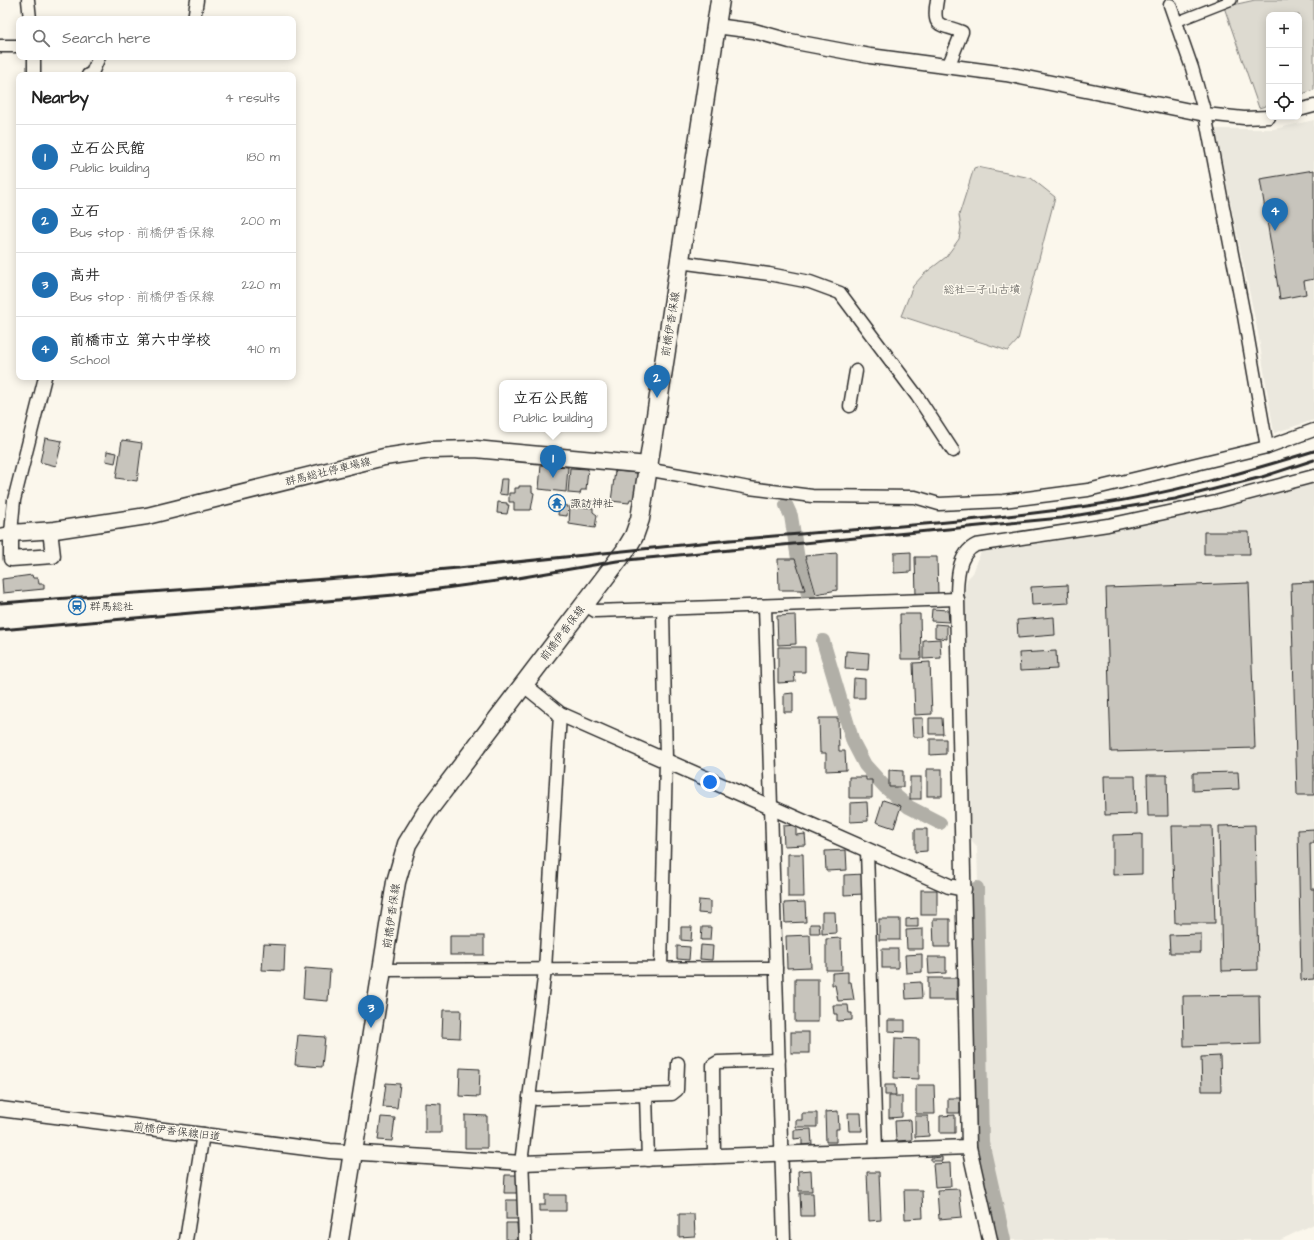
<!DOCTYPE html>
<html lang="en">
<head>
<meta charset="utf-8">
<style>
	:root { --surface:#fff; --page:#f2f2f2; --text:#222; --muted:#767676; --line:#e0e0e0; --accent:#1f6fb2 }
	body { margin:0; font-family:"Architects Daughter","Klee One",sans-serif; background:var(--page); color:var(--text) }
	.controls { position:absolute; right:12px; top:12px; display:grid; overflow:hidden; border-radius:8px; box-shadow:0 2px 10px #0003 }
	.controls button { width:36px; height:36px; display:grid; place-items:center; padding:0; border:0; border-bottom:1px solid var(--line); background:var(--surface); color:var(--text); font:20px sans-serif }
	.you { position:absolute; left:710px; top:782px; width:14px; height:14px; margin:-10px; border:3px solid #fff; border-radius:50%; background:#1a73e8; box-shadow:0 0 0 6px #1a73e833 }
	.badge { display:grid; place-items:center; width:26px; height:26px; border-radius:50%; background:var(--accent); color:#fff; font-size:13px; font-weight:700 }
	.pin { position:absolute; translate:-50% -33px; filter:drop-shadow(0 1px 2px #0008) }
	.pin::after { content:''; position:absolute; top:21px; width:14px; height:12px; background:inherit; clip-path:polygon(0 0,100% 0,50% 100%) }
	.popup { position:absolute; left:499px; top:380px; width:108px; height:52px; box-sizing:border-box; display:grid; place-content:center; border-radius:8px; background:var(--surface); filter:drop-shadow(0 1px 3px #0005); font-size:13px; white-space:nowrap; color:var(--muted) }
	.popup b { font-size:15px; color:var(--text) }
	.popup::after { content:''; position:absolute; left:50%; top:100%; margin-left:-8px; border:8px solid transparent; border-top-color:var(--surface) }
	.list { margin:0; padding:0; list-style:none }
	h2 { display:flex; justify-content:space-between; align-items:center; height:52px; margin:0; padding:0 16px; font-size:17px }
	h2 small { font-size:13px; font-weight:400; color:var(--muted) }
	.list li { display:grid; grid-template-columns:26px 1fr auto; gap:12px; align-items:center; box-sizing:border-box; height:64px; padding:0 16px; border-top:1px solid var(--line) }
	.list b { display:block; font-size:15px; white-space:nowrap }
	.list p { margin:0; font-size:13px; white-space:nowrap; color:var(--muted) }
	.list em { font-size:13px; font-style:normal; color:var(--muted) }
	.icon { flex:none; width:22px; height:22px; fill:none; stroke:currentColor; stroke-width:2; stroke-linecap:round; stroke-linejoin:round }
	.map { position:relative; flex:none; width:1314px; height:1240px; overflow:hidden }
	.search { position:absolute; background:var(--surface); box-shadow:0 2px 10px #0003; left:16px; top:16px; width:280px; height:44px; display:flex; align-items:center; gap:10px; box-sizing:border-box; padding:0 14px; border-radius:8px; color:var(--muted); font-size:15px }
	.panel { position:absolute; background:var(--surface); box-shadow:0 2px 10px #0003; left:16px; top:72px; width:280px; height:308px; border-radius:8px }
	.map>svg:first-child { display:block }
	.built { fill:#ebe8de }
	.green { fill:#dddad0; stroke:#84827e }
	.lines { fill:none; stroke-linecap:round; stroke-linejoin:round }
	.canal { stroke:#b1afa7; stroke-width:14 }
	.building { fill:#c7c4bc; stroke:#2b2b2b }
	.pedestrian-casing { stroke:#2b2b2b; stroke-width:12 }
	.minor-casing { stroke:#2b2b2b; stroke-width:15 }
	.tertiary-casing { stroke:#2b2b2b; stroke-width:17 }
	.secondary-casing { stroke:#2b2b2b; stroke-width:19 }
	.primary-casing { stroke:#2b2b2b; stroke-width:21 }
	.pedestrian { stroke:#fbf7ec; stroke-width:9 }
	.minor { stroke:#fbf7ec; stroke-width:12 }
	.tertiary { stroke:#fbf7ec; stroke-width:14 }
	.secondary { stroke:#fbf7ec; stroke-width:16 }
	.primary { stroke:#fbf7ec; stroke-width:18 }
	.rail { stroke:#2b2b2b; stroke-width:3 }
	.labels { text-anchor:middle; stroke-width:3; stroke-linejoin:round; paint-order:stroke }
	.park-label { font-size:11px; fill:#585754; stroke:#fbf7ec }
	.street-label { font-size:11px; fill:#2b2b2b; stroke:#fbf7ec }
	.poi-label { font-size:11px; fill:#2b2b2b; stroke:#fbf7ec; text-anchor:start }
</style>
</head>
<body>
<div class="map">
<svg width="1314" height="1240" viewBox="0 0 1314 1240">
	<rect width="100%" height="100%" fill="#fbf7ec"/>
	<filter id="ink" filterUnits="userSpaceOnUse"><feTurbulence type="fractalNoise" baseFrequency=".025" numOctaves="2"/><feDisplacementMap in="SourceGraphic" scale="8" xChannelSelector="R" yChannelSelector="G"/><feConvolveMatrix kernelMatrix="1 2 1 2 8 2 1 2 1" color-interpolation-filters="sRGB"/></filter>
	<g filter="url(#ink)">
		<!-- built -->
		<g class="built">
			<path d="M1314,120V420L1274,433L1258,333L1215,129H1274Z"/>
			<path d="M1314,483V1224L1280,1240H1006L985,1145L977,846L971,840L964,596L967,579L973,573L982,549L1059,540L1141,524L1216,508Z"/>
		</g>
		<!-- green -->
		<g class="green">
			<path d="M1255,0H1314V90L1299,95V15H1269V105L1259,108L1224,7Z"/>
			<path d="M977,167L1031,178L1055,197L1018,340L1008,351L901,316L913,286L924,274L946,257L959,239L961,228L959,215L974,168Z"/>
		</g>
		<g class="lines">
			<!-- canal -->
			<g class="canal">
				<path d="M786,505L791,516L798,559L810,601"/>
				<path d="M823,641L853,742L865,765L885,787L909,807L940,823"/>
				<path d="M977,888L982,1142L1004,1240"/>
			</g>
		</g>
		<!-- building -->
		<g class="building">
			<path d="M1314,170V279L1304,281L1306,294L1280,299L1260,179Z"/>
			<path d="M45,438L62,441L56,466L40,462Z"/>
			<path d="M122,440L142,443L137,481L116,478Z"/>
			<path d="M107,451L117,453L115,463L106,461Z"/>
			<path d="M541,465L568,467L566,492L539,489Z"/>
			<path d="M570,468L588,469L586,490H581L580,494L568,493Z"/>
			<path d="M615,471L641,473L638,500L630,499L629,503L611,501Z"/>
			<path d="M501,479H508L507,495L499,494Z"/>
			<path d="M519,486H532V492L534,493L531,510H514V502H509V493H515V488H519Z"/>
			<path d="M498,502L507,503V505H509L507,514L497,513Z"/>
			<path d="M559,505L568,506L567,516L558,515Z"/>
			<path d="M570,506L593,508V512L597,515L595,528L569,524Z"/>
			<path d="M1204,532H1249L1250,554H1204Z"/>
			<path d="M911,552V572L894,573V553Z"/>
			<path d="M837,553V590L816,594L805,556Z"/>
			<path d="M915,557H937L938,595H916Z"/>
			<path d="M778,559H795L805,590H779Z"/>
			<path d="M32,575L33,578H38L39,584H44V589L3,593L2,579Z"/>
			<path d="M1314,582V795H1297L1291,583Z"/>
			<path d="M1249,583L1255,748L1111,752L1106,588Z"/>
			<path d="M1068,585L1069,603L1032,605L1031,587Z"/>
			<path d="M932,609L948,610L949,622L931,621Z"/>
			<path d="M900,614H920L921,659H901Z"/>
			<path d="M795,615L796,644L778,645L777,616Z"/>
			<path d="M1054,617L1055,635L1018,638L1017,620Z"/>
			<path d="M935,624L947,625V639L935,637Z"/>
			<path d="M940,639L941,658L923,659V640Z"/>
			<path d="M778,647H805V672H794L795,682L778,683Z"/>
			<path d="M846,651L869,653L868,670L845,669Z"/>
			<path d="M1056,651L1057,669L1020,671L1019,653Z"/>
			<path d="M930,662L932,714L915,715L913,663Z"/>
			<path d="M854,678L865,679V698H853Z"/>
			<path d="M793,693V712H784V694Z"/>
			<path d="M819,718H838L839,751H845L846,770L826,771V753H820Z"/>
			<path d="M912,718H923L924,737H913Z"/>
			<path d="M929,718H942L943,734H929Z"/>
			<path d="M930,739H946V754L930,755Z"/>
			<rect x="927" y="769" width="15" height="27"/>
			<path d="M889,770L903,771V787H889Z"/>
			<path d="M1238,772L1239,789L1193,791V773Z"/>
			<path d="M1147,775H1167L1168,816H1148Z"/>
			<path d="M1104,776H1135L1136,814L1105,815Z"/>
			<path d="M849,777H866V780H872V798H849Z"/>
			<rect x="910" y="777" width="11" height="22"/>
			<path d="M883,800L901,806L894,828L876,822Z"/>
			<path d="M867,802L868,821L850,822V803Z"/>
			<path d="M796,825V835L805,834L806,845L784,846L783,826Z"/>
			<path d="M1255,825L1258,970L1222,971L1219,826Z"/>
			<path d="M1172,826H1212L1215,923H1175Z"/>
			<path d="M915,829H927V851L915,852Z"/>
			<path d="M1314,829V843H1310L1311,889H1314V979L1301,980L1298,830Z"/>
			<path d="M1142,834V874L1113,875V835Z"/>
			<path d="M846,850L847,870L826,871L825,851Z"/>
			<path d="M788,854H803L804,897H788Z"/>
			<path d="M864,874V894L844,895V875Z"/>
			<rect x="921" y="890" width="16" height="25"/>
			<path d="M699,900L710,901V914L698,913Z"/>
			<path d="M805,902L806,922L785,923L784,903Z"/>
			<path d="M822,912H835L836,933L822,934Z"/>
			<path d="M918,918V927H906V919Z"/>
			<rect x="879" y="919" width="21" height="21"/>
			<path d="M933,919H950V947H934Z"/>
			<path d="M810,924H819L820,933H810Z"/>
			<path d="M681,927H692L691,941L681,940Z"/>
			<path d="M702,927H711L710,940H701Z"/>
			<path d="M923,929V949H907L906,930Z"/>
			<path d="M1201,934V953H1170L1169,935Z"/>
			<path d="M810,935L811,967L787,968L786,936Z"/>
			<rect x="450" y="936" width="34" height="19"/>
			<path d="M841,938L842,970H826V939Z"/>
			<path d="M264,944L285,945L284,971L262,970Z"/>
			<path d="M701,945L713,946L712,960L700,959Z"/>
			<path d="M677,946L690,947L689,960L677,959Z"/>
			<rect x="882" y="949" width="16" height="19"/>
			<path d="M922,954V972L906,973L905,955Z"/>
			<path d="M928,957H946V973L929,974Z"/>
			<path d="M305,968L330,970L328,1001L303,999Z"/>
			<path d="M848,972V982H851L854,1000L838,1001L835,985H832V973Z"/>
			<rect x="928" y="978" width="29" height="22"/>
			<rect x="795" y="979" width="23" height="43"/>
			<path d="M921,982L922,998L906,999L905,983Z"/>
			<path d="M1259,995L1260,1044L1184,1046L1183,996Z"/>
			<path d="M833,1005H848L849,1013H852V1020L837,1021V1014H834Z"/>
			<path d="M443,1010H461L460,1038L442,1037Z"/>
			<path d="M888,1020H905V1032L888,1031Z"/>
			<rect x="791" y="1032" width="18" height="21"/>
			<path d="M298,1035L325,1037L322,1067L295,1065Z"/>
			<path d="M895,1038L919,1039V1079L894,1078Z"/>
			<path d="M1220,1056L1221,1091H1202L1201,1057Z"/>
			<path d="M460,1068L480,1069L479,1097L459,1096Z"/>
			<path d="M386,1083L400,1084L397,1108L383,1107Z"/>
			<path d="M885,1085H895L896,1095H885Z"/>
			<path d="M916,1085H934L935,1114H916Z"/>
			<path d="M889,1096H902V1117L889,1118Z"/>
			<rect x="948" y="1098" width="12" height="15"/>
			<path d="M425,1103L441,1104V1133H425Z"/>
			<path d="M838,1111L839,1129H836V1142H826L825,1112Z"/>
			<path d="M802,1113H817V1127H796V1120H802Z"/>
			<path d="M848,1113H861L862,1131H849Z"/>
			<path d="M465,1115L487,1116V1148H465Z"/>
			<path d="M955,1115V1133H940V1116Z"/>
			<path d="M915,1116H928L929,1136L915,1137Z"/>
			<path d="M381,1117L395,1118L392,1141L378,1140Z"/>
			<path d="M911,1120L912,1140L896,1141L895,1121Z"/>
			<path d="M811,1129L812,1144L802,1145V1138L794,1139V1130Z"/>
			<path d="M942,1157V1161H931V1158Z"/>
			<path d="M950,1163L951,1186L935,1187L933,1164Z"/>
			<path d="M811,1170L812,1191H799L798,1171Z"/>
			<path d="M867,1172H879L881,1220L869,1221Z"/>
			<path d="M505,1175H517V1193H504Z"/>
			<path d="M959,1189L962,1217L939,1219L937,1190Z"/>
			<path d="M904,1190H922L923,1218L905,1219Z"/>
			<path d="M800,1193H813L814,1216H801Z"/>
			<path d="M545,1195H566V1211H539V1205H545Z"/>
			<rect x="506" y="1200" width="12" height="19"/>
			<path d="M679,1214H694L695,1236L679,1237Z"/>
			<path d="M506,1223H517L518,1240H506Z"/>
		</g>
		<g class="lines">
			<!-- pedestrian casing -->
			<g class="pedestrian-casing">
				<path id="pedestrian" d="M1176,22L1232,0"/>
			</g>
			<!-- minor casing -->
			<g class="minor-casing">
				<g id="minor">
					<path d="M28,0L30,19"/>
					<path d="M937,0C932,29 939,23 962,32L948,67"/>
					<path d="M1170,5L1192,68L1205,114L1244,316L1267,447"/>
					<path d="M194,19L197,0"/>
					<path d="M0,46H19"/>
					<path d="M34,75V57"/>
					<path d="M88,75L92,73L99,57"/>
					<path d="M1299,110L1314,106"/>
					<path d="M1205,114L1244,118L1269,117"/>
					<path d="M679,262L769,274L810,282L840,293L917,396L953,451"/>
					<path d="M850,406L856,371"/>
					<path d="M648,465L657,471L702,479L749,488L812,496L915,497L939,504L1003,501L1088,490L1267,447L1314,430"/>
					<path d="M0,535L11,533L14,500L45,377"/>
					<path d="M584,604L595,611L957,599C957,581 957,554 976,545L1108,525L1216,502L1314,476"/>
					<path d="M765,606L784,1240"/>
					<path d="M867,850L876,1151"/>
					<path d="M661,968L666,760L663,609"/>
					<path d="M383,970L776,968"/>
					<path d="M646,1095L648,1160"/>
					<path d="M529,1097L537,1099L672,1094L677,1090L678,1063"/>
					<path d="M714,1157L713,1065L718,1062L779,1060"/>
					<path d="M186,1240L203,1134"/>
					<path d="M525,1240L522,1155L545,970L560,714"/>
				</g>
			</g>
			<!-- tertiary casing -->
			<g class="tertiary-casing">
				<g id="tertiary">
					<path d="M716,26L754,31L790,41L870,56L1006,74L1205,114"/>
					<path d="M11,533V559L53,556L50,530"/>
					<path d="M957,599L969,1147L990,1240"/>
					<path d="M523,684L560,714L949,886L964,889"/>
					<path d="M0,1109L330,1151L522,1163L969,1147"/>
				</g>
			</g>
			<!-- secondary casing -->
			<g class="secondary-casing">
				<path id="secondary" d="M11,533L55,530L147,516L384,457L430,450L475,449L648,465"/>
			</g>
			<!-- primary casing -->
			<g class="primary-casing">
				<path id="primary" d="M339,1240L396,882L407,844L426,813L625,551L634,536L640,519L720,0"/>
			</g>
			<!-- pedestrian -->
			<use href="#pedestrian" class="pedestrian"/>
			<!-- minor -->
			<use href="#minor" class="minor"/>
			<!-- tertiary -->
			<use href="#tertiary" class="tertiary"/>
			<!-- secondary -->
			<use href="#secondary" class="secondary"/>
			<!-- primary -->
			<use href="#primary" class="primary"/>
			<!-- rail -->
			<g class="rail">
				<path d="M0,603C153,591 306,582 458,568C549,559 639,549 730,540C851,529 973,523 1094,505C1169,494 1242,473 1314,451"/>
				<path d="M0,630L394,595L518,578L617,561L1061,518L1175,499L1262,477L1314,460"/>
			</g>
		</g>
	</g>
	<!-- icons -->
	<defs>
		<g id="temple-ring" transform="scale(0.9)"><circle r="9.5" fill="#fbf7ec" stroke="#1f6fb2" stroke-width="1.5"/><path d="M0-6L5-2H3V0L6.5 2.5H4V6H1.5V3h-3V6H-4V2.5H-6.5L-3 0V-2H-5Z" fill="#1f6fb2"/></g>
		<g id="station-ring" transform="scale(0.9)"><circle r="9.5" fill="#fbf7ec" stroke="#1f6fb2" stroke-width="1.5"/><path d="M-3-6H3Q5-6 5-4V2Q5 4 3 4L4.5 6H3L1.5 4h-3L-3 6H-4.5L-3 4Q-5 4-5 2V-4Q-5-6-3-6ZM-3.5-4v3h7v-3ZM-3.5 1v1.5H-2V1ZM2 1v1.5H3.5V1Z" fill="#1f6fb2"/></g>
	</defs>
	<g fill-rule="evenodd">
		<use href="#temple-ring" x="557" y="503"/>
		<use href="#station-ring" x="77" y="606"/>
	</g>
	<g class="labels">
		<!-- park labels -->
		<g class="park-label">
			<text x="982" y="293">総社二子山古墳</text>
		</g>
		<!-- street labels -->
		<g class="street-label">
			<text transform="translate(670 324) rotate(-81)" y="4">前橋伊香保線</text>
			<text transform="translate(328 471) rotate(-14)" y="4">群馬総社停車場線</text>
			<text transform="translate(562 633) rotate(-53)" y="4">前橋伊香保線</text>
			<text transform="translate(391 916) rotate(-82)" y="4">前橋伊香保線</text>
			<text transform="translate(177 1131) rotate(7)" y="4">前橋伊香保線旧道</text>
		</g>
		<!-- poi labels -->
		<g class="poi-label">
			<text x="570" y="507">諏訪神社</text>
			<text x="90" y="610">群馬総社</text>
		</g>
	</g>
</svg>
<div class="controls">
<button>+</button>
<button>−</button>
<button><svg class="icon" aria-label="locate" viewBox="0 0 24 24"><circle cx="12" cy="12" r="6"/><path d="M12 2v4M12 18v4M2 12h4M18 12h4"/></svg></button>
</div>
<div class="you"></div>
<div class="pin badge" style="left:553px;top:478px">1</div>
<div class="popup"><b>立石公民館</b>Public building</div>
<div class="pin badge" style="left:657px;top:398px">2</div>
<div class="pin badge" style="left:371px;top:1028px">3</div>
<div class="pin badge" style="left:1275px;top:231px">4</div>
<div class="search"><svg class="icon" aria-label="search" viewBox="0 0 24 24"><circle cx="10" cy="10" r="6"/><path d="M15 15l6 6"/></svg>Search here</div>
<section class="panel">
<h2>Nearby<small>4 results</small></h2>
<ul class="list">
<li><span class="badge">1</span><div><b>立石公民館</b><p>Public building</p></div><em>180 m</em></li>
<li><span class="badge">2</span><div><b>立石</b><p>Bus stop · 前橋伊香保線</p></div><em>200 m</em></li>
<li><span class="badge">3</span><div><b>高井</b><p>Bus stop · 前橋伊香保線</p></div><em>220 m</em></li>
<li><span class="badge">4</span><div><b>前橋市立 第六中学校</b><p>School</p></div><em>410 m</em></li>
</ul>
</section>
</div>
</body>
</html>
